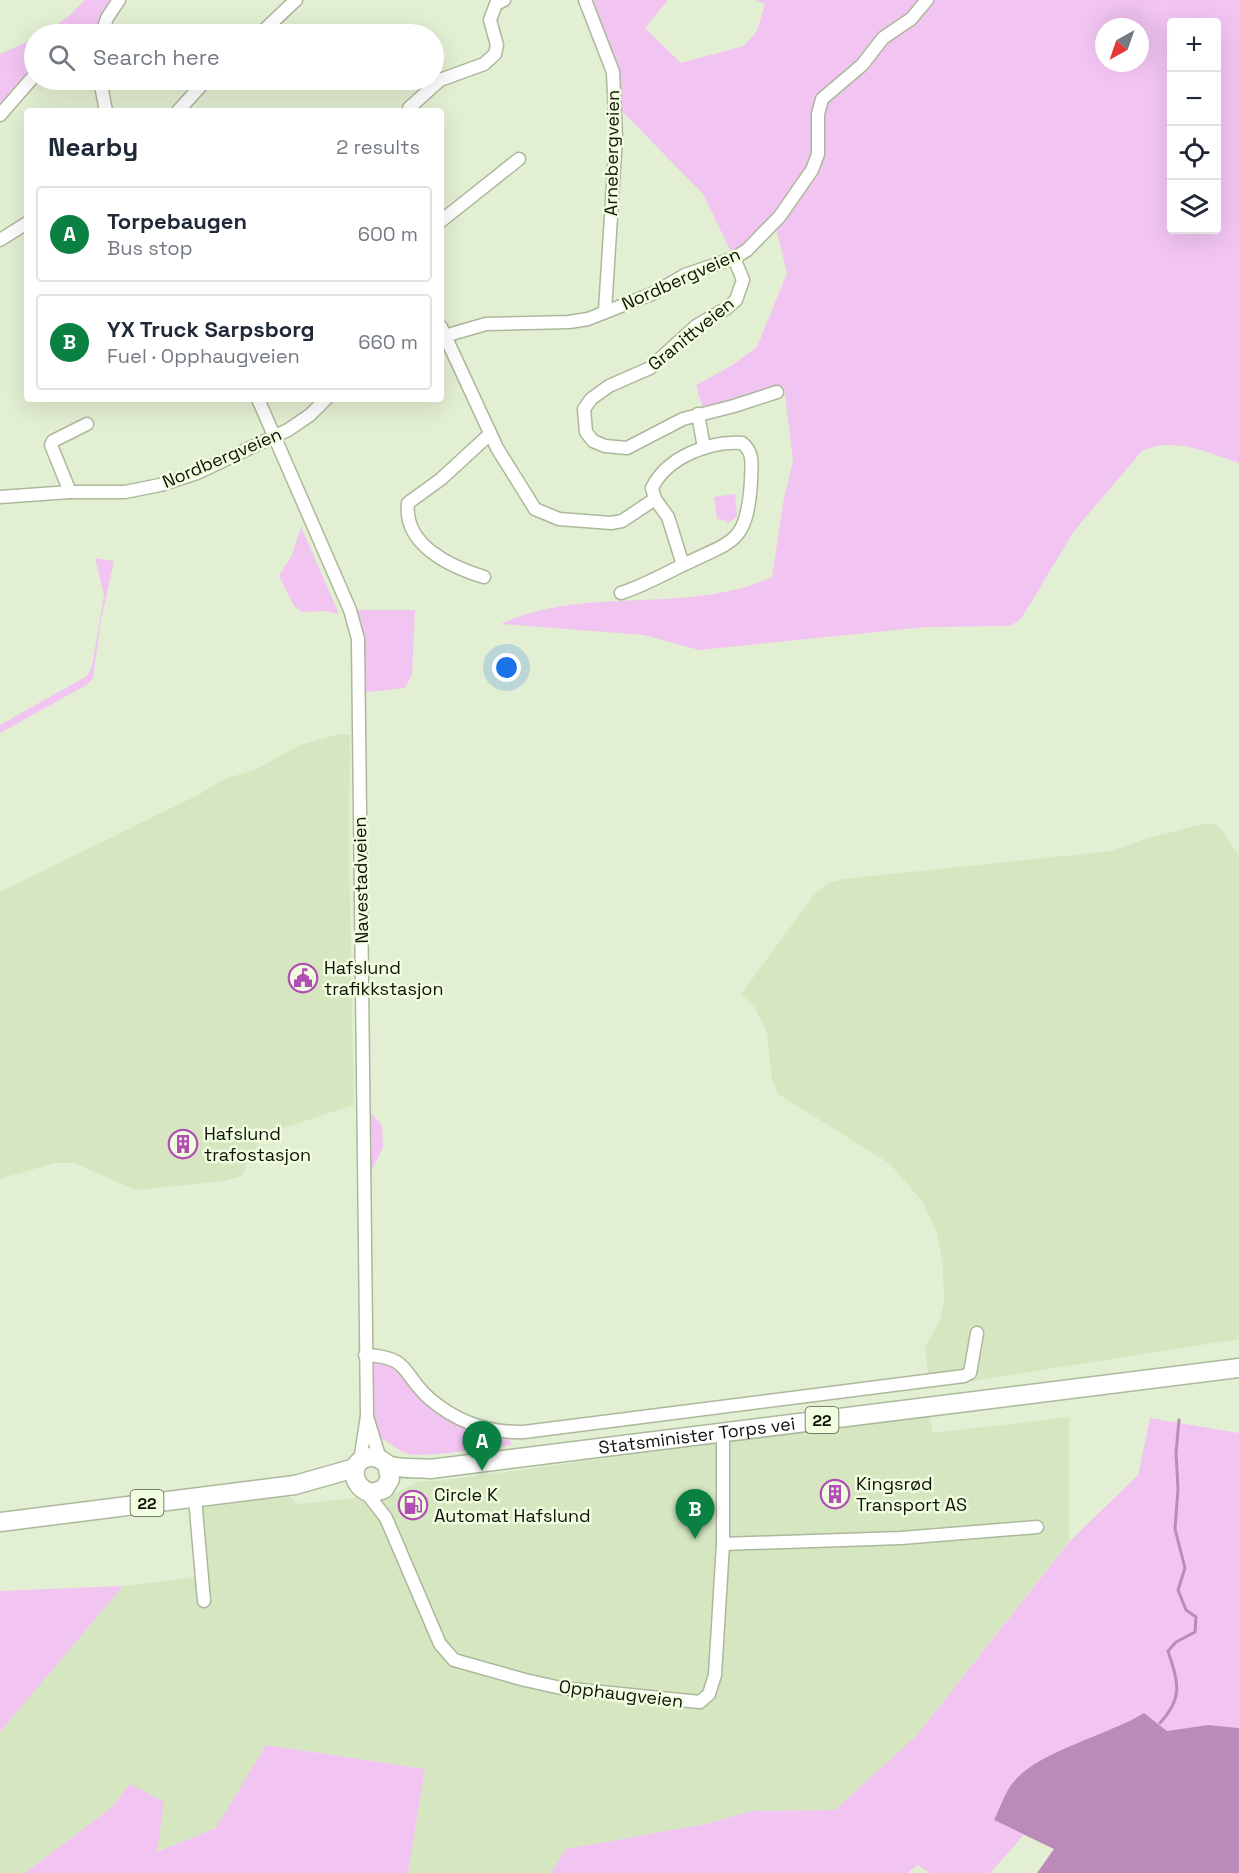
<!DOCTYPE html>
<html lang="en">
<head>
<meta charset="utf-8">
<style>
	:root { --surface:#fff; --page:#f6f6f7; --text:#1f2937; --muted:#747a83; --line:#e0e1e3; --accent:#0b8043 }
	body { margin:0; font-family:"Space Grotesk",sans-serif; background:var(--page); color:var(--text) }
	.controls { position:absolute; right:18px; top:18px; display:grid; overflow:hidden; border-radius:6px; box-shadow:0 6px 24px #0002 }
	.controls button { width:54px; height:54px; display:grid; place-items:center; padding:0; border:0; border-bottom:2px solid var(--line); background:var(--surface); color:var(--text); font:30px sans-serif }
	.compass { position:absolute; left:1095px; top:18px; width:54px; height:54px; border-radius:50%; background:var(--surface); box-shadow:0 6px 24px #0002; rotate:220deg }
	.you { position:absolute; left:507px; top:668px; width:21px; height:21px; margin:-15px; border:4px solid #fff; border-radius:50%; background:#1a73e8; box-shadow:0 0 0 9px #1a73e833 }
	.badge { display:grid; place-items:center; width:39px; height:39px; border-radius:50%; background:var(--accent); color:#fff; font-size:20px; font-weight:700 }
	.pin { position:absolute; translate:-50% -50px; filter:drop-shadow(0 2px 3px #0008) }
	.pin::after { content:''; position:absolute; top:32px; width:21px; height:18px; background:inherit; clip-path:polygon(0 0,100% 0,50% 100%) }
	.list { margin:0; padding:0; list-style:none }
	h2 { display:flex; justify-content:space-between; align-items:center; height:78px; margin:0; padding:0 24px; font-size:26px }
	h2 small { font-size:20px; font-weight:400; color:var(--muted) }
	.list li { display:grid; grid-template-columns:39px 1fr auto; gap:18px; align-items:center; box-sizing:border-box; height:96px; margin:0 12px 12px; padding:0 12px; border:2px solid var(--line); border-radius:6px }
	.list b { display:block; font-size:22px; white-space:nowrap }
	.list p { margin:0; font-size:20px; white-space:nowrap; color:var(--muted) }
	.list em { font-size:20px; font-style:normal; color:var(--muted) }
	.icon { flex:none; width:33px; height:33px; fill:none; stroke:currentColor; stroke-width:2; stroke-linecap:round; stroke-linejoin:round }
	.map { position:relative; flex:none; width:1239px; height:1873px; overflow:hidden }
	.search { position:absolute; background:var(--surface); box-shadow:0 6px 24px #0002; left:24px; top:24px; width:420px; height:66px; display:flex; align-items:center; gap:15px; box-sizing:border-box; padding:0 21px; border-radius:33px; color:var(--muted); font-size:22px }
	.panel { position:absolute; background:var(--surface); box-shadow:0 6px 24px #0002; left:24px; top:108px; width:420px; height:294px; border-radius:6px }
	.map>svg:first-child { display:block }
	.built { fill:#d6e6c1 }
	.green { fill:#f2c4f2; fill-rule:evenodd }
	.water { fill:#bb8aba }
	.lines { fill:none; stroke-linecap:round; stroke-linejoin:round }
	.stream { stroke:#bb8aba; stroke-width:3 }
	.minor-casing { stroke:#acb89c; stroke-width:15 }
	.highway-casing { stroke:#acb89c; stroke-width:21 }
	.minor { stroke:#fff; stroke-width:12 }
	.highway { stroke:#fff; stroke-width:18 }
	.labels { text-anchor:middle; stroke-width:5; stroke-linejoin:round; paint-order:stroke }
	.shield { fill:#f0fddf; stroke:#525848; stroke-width:1.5 }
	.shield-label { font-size:16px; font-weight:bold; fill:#0e1208 }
	.street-label { font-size:18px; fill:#0e1208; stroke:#f0fddf }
	.poi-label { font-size:18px; fill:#0e1208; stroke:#f0fddf; text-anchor:start }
</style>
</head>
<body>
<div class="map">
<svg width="1239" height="1873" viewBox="0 0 1239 1873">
	<rect width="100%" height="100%" fill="#e3efd2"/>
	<!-- built -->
	<g class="built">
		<path d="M338,734L350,735L349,854L354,1105L265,1134L249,1158L242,1176L223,1181L136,1190L74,1163H54L0,1179V892L200,794L222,780L257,769L298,746Z"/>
		<path d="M1207,823L1219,826L1239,856V1339L934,1387L929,1380L925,1347L939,1322L944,1302L943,1267L937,1232L922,1201L890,1164L778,1094L772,1080L767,1032L755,1008L741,994L814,895L828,883L843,879L1112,851L1144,839Z"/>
		<path d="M929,1415L933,1433L1069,1417V1541L916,1736L835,1810L752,1811L706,1824L566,1849L551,1873H408L425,1769L267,1745L216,1828L156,1852L130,1785L112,1807L25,1873H0V1732L123,1586L197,1577L189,1504L285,1493L298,1504L356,1498L400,1491L420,1481H438Z"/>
	</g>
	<!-- green -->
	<g class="green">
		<path d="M85,0H119L102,34H44L69,16Z"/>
		<path d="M585,0H668L645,28L681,63L744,46L757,31L765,4L756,0H1239V463C1207,453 1175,436 1142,451L1074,531L1021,619L1010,626L926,627L699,650L644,635L501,624C586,584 686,616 772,577L784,498L793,461L784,386L703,410L696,385L731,366L757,347L787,273L776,228L734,258L703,194L614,103L613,72ZM1172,22H1216V230H1172ZM1104,27H1140V63H1104Z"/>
		<path d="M34,39V76L0,115V54Z"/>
		<path d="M735,494L737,516L727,524L726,521L717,519L714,497Z"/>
		<path d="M301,527L339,614L326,611L302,612L294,606L279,576L292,555Z"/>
		<path d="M95,558L114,561L101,620L93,678L88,684L0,733V725L87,676L92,666L104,595Z"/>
		<path d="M350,610H415L412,674L405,688L359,693Z"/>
		<path d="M364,1105L382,1125L383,1147L372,1169L364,1177Z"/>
		<path d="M365,1355L382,1356L450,1414L507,1433L512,1445C489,1447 427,1458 408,1454C397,1451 390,1441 379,1438L365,1384Z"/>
		<path d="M1150,1418L1239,1433V1728L1208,1725L1167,1731L1144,1713L1015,1779L994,1820L1024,1835L990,1873H930L918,1865L907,1873H551L566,1849L706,1824L752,1811L835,1810L916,1736L1069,1542L1138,1475Z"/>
		<path d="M123,1586L0,1732V1591Z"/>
		<path d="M266,1745L425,1769L408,1873H25L112,1807L130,1784L164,1802L157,1852L216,1828Z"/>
	</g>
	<!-- water -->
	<path class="water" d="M1144,1713L1167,1731L1208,1725L1239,1728V1873H1037L1054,1849L994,1820C1000,1808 1006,1789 1016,1779C1043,1750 1108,1735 1144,1713Z"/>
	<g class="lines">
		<!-- stream -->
		<path class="stream" d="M1160,1723C1184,1697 1178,1682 1168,1651L1176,1642L1195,1632L1196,1617L1186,1610L1178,1590L1185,1568L1175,1529L1178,1489L1176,1453L1179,1420"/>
		<!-- minor casing -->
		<g class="minor-casing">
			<g id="minor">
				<path d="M585,0L613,72L616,137L605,311"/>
				<path d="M102,34L107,18L119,0"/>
				<path d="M260,34L296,0"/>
				<path d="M100,80L106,111"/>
				<path d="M409,108L440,80L484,64L495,54L497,45L490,20L496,4L504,0"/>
				<path d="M178,111L206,80"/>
				<path d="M0,115L34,76"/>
				<path d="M441,221L519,159"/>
				<path d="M0,240L27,223"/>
				<path d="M734,258L743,280L736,300L727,308L696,326L650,368L609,386L591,399L584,409L586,432L593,441L605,446L627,448L683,419L734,406L777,392"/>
				<path d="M441,327L497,448L535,509L559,519L611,523L622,521L655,499"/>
				<path d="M441,337L486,324L569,322L588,319L654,293L685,275L734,258L747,250L780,216L812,170L818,154V114L822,99L862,65L883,38L911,19L927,0"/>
				<path d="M258,399L350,610L358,639L367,1416L360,1461"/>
				<path d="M698,414L704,448"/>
				<path d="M70,492L51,445L53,441L87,424"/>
				<path d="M0,497L70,492H125L160,485L197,473L288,430L310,415L326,399"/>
				<path d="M484,577C451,567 403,545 408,503L441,479L490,434"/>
				<path d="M621,593C643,586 662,575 683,565C734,540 747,544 751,481C751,466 755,453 742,443C709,441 667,457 652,488L655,499L668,517L683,565"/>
				<path d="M365,1355C412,1357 401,1374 430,1399C457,1422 488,1433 524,1432L964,1376L970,1373L977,1333"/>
				<path d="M368,1420L380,1459"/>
				<path d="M366,1492L386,1518L440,1644L454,1660L525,1680L561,1688L700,1702L709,1694L715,1675L723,1544V1432"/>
				<path d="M195,1498L204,1601"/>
				<path d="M723,1544L901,1538L1037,1527"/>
			</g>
		</g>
		<!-- highway casing -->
		<g class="highway-casing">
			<g id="highway">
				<path id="s1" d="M387,1464L390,1479L384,1489L372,1493C350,1489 348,1457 372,1457C380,1457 383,1462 388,1465C400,1470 418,1467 430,1469L1239,1368"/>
				<path d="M0,1522L295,1485L355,1468"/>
			</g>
		</g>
		<!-- minor -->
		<use href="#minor" class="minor"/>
		<!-- highway -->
		<use href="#highway" class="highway"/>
	</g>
	<!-- icons -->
	<defs>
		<g id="civic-ring" transform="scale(1.5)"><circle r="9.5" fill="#f0fddf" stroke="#b14eb4" stroke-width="1.5"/><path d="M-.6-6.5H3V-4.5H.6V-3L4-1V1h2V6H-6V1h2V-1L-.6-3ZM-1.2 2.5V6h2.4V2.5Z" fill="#b14eb4"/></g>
		<g id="building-ring" transform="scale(1.5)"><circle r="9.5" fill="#f0fddf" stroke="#b14eb4" stroke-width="1.5"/><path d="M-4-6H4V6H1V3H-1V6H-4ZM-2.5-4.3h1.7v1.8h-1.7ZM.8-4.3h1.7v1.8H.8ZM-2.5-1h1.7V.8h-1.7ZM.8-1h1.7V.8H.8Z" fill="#b14eb4"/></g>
		<g id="fuel-ring" transform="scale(1.5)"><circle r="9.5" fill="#f0fddf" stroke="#b14eb4" stroke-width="1.5"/><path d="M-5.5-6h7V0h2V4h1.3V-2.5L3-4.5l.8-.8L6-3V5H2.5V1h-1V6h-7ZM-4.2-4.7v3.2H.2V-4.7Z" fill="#b14eb4"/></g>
	</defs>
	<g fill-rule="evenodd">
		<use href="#civic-ring" x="303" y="978"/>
		<use href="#building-ring" x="183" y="1144"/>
		<use href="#building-ring" x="835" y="1494"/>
		<use href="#fuel-ring" x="413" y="1505"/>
	</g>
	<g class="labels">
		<!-- shield labels -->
		<g class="shield">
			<rect x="805.5" y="1407" width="33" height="26" rx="4.5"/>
			<rect x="130.5" y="1490" width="33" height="26" rx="4.5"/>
		</g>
		<g class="shield-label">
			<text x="822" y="1426">22</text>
			<text x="147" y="1509">22</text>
		</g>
		<!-- street labels -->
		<g class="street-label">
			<text transform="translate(612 153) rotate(-89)" y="6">Arnebergveien</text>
			<text transform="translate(681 279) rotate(-24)" y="6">Nordbergveien</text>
			<text transform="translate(691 334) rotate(-39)" y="6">Granittveien</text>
			<text transform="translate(222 458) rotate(-23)" y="6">Nordbergveien</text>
			<text transform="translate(361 880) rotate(-91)" y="6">Navestadveien</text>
			<text dy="6" stroke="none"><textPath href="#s1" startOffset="424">Statsminister Torps vei</textPath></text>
			<text transform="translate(621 1694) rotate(7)" y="6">Opphaugveien</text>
		</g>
		<!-- poi labels -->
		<g class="poi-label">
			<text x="324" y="974">Hafslund<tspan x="324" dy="21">trafikkstasjon</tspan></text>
			<text x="204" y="1140">Hafslund<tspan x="204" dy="21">trafostasjon</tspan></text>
			<text x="856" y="1490">Kingsrød<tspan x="856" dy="21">Transport AS</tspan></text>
			<text x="434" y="1501">Circle K<tspan x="434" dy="21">Automat Hafslund</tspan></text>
		</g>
	</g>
</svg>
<div class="controls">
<button>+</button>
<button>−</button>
<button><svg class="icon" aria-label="locate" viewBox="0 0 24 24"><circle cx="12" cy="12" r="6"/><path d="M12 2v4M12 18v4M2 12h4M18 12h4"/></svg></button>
<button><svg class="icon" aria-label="layers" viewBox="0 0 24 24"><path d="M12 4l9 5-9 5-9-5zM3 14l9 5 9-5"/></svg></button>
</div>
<svg class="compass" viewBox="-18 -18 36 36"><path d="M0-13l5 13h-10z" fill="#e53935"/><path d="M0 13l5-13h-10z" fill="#747a83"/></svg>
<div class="you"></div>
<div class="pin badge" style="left:482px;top:1471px">A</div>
<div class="pin badge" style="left:695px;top:1539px">B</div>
<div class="search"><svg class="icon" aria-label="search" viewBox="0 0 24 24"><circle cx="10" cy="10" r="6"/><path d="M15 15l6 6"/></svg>Search here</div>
<section class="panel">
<h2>Nearby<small>2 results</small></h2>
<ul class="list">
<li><span class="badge">A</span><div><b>Torpebaugen</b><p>Bus stop</p></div><em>600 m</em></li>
<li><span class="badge">B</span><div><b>YX Truck Sarpsborg</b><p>Fuel · Opphaugveien</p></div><em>660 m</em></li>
</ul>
</section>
</div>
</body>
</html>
